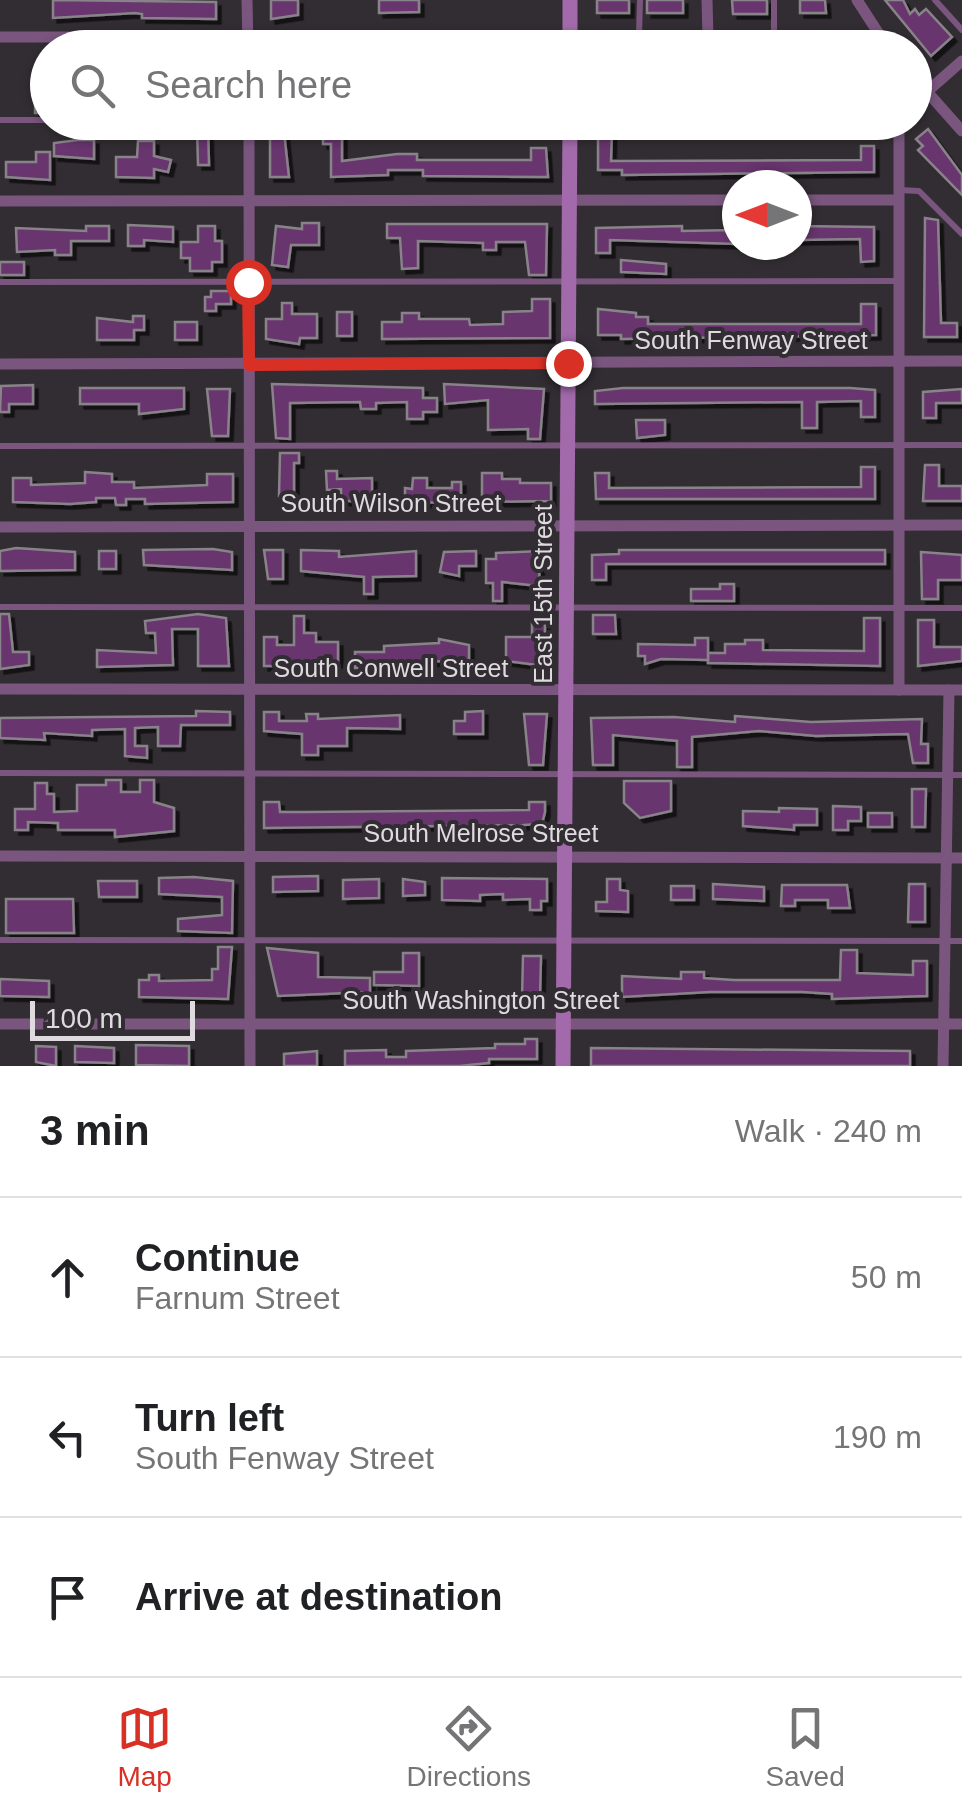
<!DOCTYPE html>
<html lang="en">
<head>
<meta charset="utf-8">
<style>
	:root { --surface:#fff; --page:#f2f2f2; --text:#202124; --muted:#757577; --line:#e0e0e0; --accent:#d93025 }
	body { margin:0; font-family:Helvetica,sans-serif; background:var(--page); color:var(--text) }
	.compass { position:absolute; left:722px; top:170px; width:90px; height:90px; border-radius:50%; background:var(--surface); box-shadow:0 2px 8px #0004; rotate:270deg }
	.scale { position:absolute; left:30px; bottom:25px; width:165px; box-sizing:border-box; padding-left:10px; border:5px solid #dedade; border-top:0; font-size:28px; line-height:35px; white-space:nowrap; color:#dedade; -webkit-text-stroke:8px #322d32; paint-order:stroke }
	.stop { position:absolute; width:30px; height:30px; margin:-22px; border:8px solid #d93025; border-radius:50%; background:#fff }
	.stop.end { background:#d93025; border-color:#fff; box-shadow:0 2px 10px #0008 }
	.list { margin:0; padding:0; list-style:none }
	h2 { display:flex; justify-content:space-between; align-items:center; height:130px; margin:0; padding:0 40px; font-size:42px }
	h2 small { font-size:32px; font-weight:400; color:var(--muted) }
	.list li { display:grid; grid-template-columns:65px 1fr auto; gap:30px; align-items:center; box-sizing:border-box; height:160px; padding:0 40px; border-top:2px solid var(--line) }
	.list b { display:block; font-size:38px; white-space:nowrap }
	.list p { margin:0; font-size:32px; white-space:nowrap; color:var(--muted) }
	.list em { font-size:32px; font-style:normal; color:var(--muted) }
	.icon { flex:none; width:55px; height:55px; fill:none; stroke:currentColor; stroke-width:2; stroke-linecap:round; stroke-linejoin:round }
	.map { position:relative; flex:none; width:962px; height:1066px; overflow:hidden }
	.search { position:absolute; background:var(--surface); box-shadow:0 2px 8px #0004; left:30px; right:30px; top:30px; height:110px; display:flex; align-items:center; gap:25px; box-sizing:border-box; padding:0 35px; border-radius:55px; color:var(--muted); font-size:38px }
	.sheet { height:610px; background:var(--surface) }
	nav { display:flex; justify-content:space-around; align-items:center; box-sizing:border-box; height:140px; border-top:2px solid var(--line); background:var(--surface); font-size:28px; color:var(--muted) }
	nav a { display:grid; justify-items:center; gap:5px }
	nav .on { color:var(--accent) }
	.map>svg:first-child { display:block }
	.building { fill:#67346e; stroke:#888389; stroke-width:2.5; filter:url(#shadow) }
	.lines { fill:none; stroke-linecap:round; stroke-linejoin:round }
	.service { stroke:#7a567f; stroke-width:6 }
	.minor { stroke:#7a567f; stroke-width:11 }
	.secondary { stroke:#a36aab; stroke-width:15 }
	.route { stroke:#d93025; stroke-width:12 }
	.labels { text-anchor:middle; stroke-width:8; stroke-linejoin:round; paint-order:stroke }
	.street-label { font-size:25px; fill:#dedade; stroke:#322d32 }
</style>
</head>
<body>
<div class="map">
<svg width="962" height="1066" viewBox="0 0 962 1066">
	<defs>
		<filter id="shadow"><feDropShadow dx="4.5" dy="4.5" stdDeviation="0" flood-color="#0009"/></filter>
	</defs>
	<rect width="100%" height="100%" fill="#322d32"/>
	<!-- building -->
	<g class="building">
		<path d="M53,0L216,2V19L142,18V14L135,13L53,18Z"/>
		<path d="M271,0H298V15L271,19Z"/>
		<path d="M379,0H419V12L379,13Z"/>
		<rect x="597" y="0" width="32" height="13"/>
		<rect x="647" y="0" width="36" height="13"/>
		<path d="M732,0H767V14H733Z"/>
		<path d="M800,0H825L826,13H800Z"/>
		<path d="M885,0H903L910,14L915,9L919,15L926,9L952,37L931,56Z"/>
		<rect x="35" y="85" width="13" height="28"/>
		<path d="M208,126L209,165H198L197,127Z"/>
		<path d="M323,129H342V161L397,154H417V160H531V148H546L548,177L423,176V170H388V175L331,177V144H323Z"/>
		<path d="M928,129L962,175V195L918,150L923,146L916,139Z"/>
		<path d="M598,130H612L611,161L861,160V146H874V172L622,175V170H598Z"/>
		<path d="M270,132H284L289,177H270Z"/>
		<path d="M78,140H94V159L54,156V143Z"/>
		<path d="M138,141H154V156L171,160L168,172L154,169V178L116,177V157H137Z"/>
		<path d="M36,152H50V180L6,177V162H36Z"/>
		<path d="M925,218L938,220L941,323H957V337H924Z"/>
		<path d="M302,223H319V245H291L288,267L272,265L276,226L302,229Z"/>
		<path d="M387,224H547L546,275H529L525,242H496V250H483V243L418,241V268L402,269L400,238H387Z"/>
		<path d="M128,225L173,227V242L144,240V246H128Z"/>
		<path d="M86,226H109V241H71V255H55V250L17,252L16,228L86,231Z"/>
		<path d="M198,226H215V241H222V262H212V271H190V258H181V242H198Z"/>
		<path d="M682,226V231L737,230V244L610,240V253H596V228Z"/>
		<path d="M797,226L874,227V261L861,262L860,239L797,240Z"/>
		<path d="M621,260L666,264V274L621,272Z"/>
		<rect x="0" y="262" width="24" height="13"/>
		<path d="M211,291H231V304H216V311H205V297H211Z"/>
		<path d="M532,299H550V338L382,339V322H402V313H419V319H469L470,325L503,324V312L532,311Z"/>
		<path d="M282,303H292V314H317V338H300L299,344L266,339V319H282Z"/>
		<path d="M861,304H876V335L621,339V335H598V309L636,313V317H648V324H861Z"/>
		<rect x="337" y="312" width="15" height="24"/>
		<path d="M133,316H144V330H134V340H97V318L133,322Z"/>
		<rect x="175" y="322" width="22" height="18"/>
		<path d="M272,384L423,388V398H437V412H423V419H407V402L376,403V409H361L360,402L290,403V439L276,438Z"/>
		<path d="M444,384L544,389L540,439H528V429L488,430V400L445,404Z"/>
		<path d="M33,385V404H9V412H0L1,386Z"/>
		<path d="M80,388H184V409L139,414V404H80Z"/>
		<path d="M623,388H850L875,390V417H861V401L817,402V428H802V402L595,404V391Z"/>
		<path d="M207,389H230L228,436H212Z"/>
		<path d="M962,389V403H936V418H923V392Z"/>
		<path d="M636,420H665V435L637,438Z"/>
		<path d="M280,453H299V463H294V496H279Z"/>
		<path d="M925,465H939V486H962V501H923Z"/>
		<path d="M861,467H875V499H596L595,473H609V488L861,487Z"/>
		<path d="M326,471H337V479L372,478V504L341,500V489L327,490Z"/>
		<path d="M85,472L112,474V482H134V488L207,485V474H233V502L145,504V499H126V505H116L115,498H96V502L70,504L13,502V478H31V485L85,483Z"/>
		<path d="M482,473H502V479H520V483H551V501L482,502Z"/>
		<path d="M413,478H427V488H452V482H461V502L405,503V488L412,489Z"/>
		<path d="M16,548L75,552V570L0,571V551Z"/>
		<path d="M213,549L232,552V570L144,565L143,550Z"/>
		<path d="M264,550H283V579H268Z"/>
		<path d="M301,550L339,551V557L416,551V576L373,577V594H364V577L301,571Z"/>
		<path d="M619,550H885V564H606V580H592V555L619,554Z"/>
		<rect x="99" y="551" width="17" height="18"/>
		<path d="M476,551V566H459V576L440,572L444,552Z"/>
		<path d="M540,551L539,586L502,582V601H493V583H486V559H496V553Z"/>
		<path d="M921,552L962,555V580H938V599H922Z"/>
		<path d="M720,584H734V601H691V589H720Z"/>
		<path d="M0,614H9L13,652H29V665L0,669Z"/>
		<path d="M198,614L226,618L229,666H198V629H172L173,665L97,667V650L156,653L155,633H146L145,621Z"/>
		<path d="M593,615H615L616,634H593Z"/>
		<path d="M294,616H304V633H316V642H338V663L277,661V666H264V637H277V645H294Z"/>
		<path d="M864,618H880V666L708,663V653H725V644H745V640H763V650L864,651Z"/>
		<path d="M918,620H934V647H962V661L918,666Z"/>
		<path d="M532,622H545V666L506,661V637H532Z"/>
		<path d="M695,638H708V660L661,659L645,664V656H638V644L695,645Z"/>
		<path d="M439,639L469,645V661L378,662V668H355V652H384V646L439,643Z"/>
		<path d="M196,711L230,712V725H181L180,746H158V727L135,728V746H147V758L125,756V729L92,730V736L44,733L45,740L0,738V718L196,716Z"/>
		<path d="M483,711V734H454V721H465V712Z"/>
		<path d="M264,712H279V721H307L306,714H318V719L400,715V729L347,728V746H318V755H302V734L264,731Z"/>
		<path d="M524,714H547L543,765H529Z"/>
		<path d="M735,716L811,722L922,719L921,744H928V763H913L908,734L816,736L759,731L692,737V767H677V741L613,735V765H593L591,718L674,717L735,722Z"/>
		<path d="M106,780H121V792H140V780H154V802L174,808V831L115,837V830H58V823L28,822V830H15V809H35V783H47V794H54V812L77,811V785H106Z"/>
		<path d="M624,781H671V811L640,818L624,803Z"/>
		<path d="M912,789H926L925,827H912Z"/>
		<path d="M264,802H279L280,812H305L529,810V802H545V812L542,824L523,825L264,828Z"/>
		<path d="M833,806L861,807V821H848V830H833Z"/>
		<path d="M779,808L817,809V825H794V830L743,826V811L779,812Z"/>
		<rect x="868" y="813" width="24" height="14"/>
		<path d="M318,876V891L273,892V877Z"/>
		<path d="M194,877L233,881L232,933L178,931V919L222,915V897L159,894V878Z"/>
		<path d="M442,878L547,879V901H541V910H530V899L503,900V894L480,895V901L442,900Z"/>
		<path d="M379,879V898L343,899V880Z"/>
		<path d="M403,879L425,882V895L403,896Z"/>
		<path d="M607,879H620V890L628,891V912L596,911V902H607Z"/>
		<path d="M98,881H137V897H99Z"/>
		<path d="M713,884L764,887V901L713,899Z"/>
		<path d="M909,884H925V922H908Z"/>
		<path d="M782,885H847L850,908H828V900H795V906H781Z"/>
		<rect x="671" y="886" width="23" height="14"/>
		<path d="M6,899H73L74,933H6Z"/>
		<path d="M218,947H232L228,999L139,997V980H149V975H159V981L212,980V969H218Z"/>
		<path d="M267,948L318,953V977L370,978V992L278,996Z"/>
		<path d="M841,950H857V973L913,975V961H927V996L832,999V994L802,992H710L622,997V976L681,979V972H704V978L734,980H840Z"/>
		<path d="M403,953H419V986L374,985V972H403Z"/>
		<path d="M523,956H541L540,999H522Z"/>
		<path d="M0,979L49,981V997L0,996Z"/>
		<path d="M525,1039H537V1059H489V1063L459,1066H345V1051L386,1050V1057H406V1051L495,1048V1044H525Z"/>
		<path d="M136,1045L189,1046V1066L136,1065Z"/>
		<path d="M36,1046L56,1047V1066L36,1062Z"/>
		<path d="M75,1046L114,1048V1063L75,1062Z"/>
		<path d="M591,1048L910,1051V1066H591Z"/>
		<path d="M317,1051V1066H284V1054Z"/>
	</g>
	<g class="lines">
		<!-- service -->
		<g class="service">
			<path d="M935,0L962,30"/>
			<path d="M639,35L640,0"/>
			<path d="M774,36V0"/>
			<path d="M0,120H48"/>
			<path d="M898,190L919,191L962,234"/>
			<path d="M0,282L898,281"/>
			<path d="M0,446L962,445"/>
			<path d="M0,607L962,608"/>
			<path d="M0,773L962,775"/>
			<path d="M0,940L962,941"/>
		</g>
		<!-- minor -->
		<g class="minor">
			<path d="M247,0L248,48"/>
			<path d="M707,0L708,38"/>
			<path d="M857,0L888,48"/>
			<path d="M0,37H879"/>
			<path d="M914,77L962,131"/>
			<path d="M914,103L962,61"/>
			<path d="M249,122L250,1066"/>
			<path d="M899,122V690"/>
			<path d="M797,200H898"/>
			<path d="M0,201L737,200"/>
			<path d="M0,364L962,361"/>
			<path d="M0,527L962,525"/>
			<path d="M0,689L962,690"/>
			<path d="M0,856L962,858"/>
			<path d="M0,1024H962"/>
			<path d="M943,1066L949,690"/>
		</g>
		<!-- secondary -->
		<g class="secondary">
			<path d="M570,0V48"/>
			<path d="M563,1066L570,122"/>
		</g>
	</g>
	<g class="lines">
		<!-- route -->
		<path class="route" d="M248,282L249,365L568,363"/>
	</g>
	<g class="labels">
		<!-- street labels -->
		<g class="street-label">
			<text x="751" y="349">South Fenway Street</text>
			<text x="391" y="512">South Wilson Street</text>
			<text transform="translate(543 594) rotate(-90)" y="9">East 15th Street</text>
			<text x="391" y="677">South Conwell Street</text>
			<text x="481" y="842">South Melrose Street</text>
			<text x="481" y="1009">South Washington Street</text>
		</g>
	</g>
</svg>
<svg class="compass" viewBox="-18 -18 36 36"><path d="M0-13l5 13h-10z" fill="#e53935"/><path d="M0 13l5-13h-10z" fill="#757577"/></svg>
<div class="scale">100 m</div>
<div class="stop" style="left:248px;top:282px"></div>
<div class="stop end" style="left:568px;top:363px"></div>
<div class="search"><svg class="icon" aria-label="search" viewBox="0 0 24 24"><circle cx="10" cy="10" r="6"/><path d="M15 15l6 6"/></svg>Search here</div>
</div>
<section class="sheet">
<h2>3 min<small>Walk · 240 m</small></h2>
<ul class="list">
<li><svg class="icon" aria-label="ahead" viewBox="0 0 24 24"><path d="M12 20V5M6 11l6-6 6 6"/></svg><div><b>Continue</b><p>Farnum Street</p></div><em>50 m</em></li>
<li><svg class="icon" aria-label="left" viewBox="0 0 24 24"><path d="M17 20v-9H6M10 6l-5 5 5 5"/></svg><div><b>Turn left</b><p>South Fenway Street</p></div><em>190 m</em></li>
<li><svg class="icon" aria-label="arrive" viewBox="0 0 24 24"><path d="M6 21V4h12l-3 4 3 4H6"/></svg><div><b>Arrive at destination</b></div></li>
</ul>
</section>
<nav>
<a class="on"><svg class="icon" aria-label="map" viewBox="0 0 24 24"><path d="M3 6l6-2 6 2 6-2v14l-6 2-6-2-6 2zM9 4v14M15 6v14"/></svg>Map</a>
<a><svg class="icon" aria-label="directions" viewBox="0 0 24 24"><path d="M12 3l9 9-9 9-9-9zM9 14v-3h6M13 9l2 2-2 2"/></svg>Directions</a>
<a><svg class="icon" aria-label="saved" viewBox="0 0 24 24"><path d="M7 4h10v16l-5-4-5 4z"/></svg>Saved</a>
</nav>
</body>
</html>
